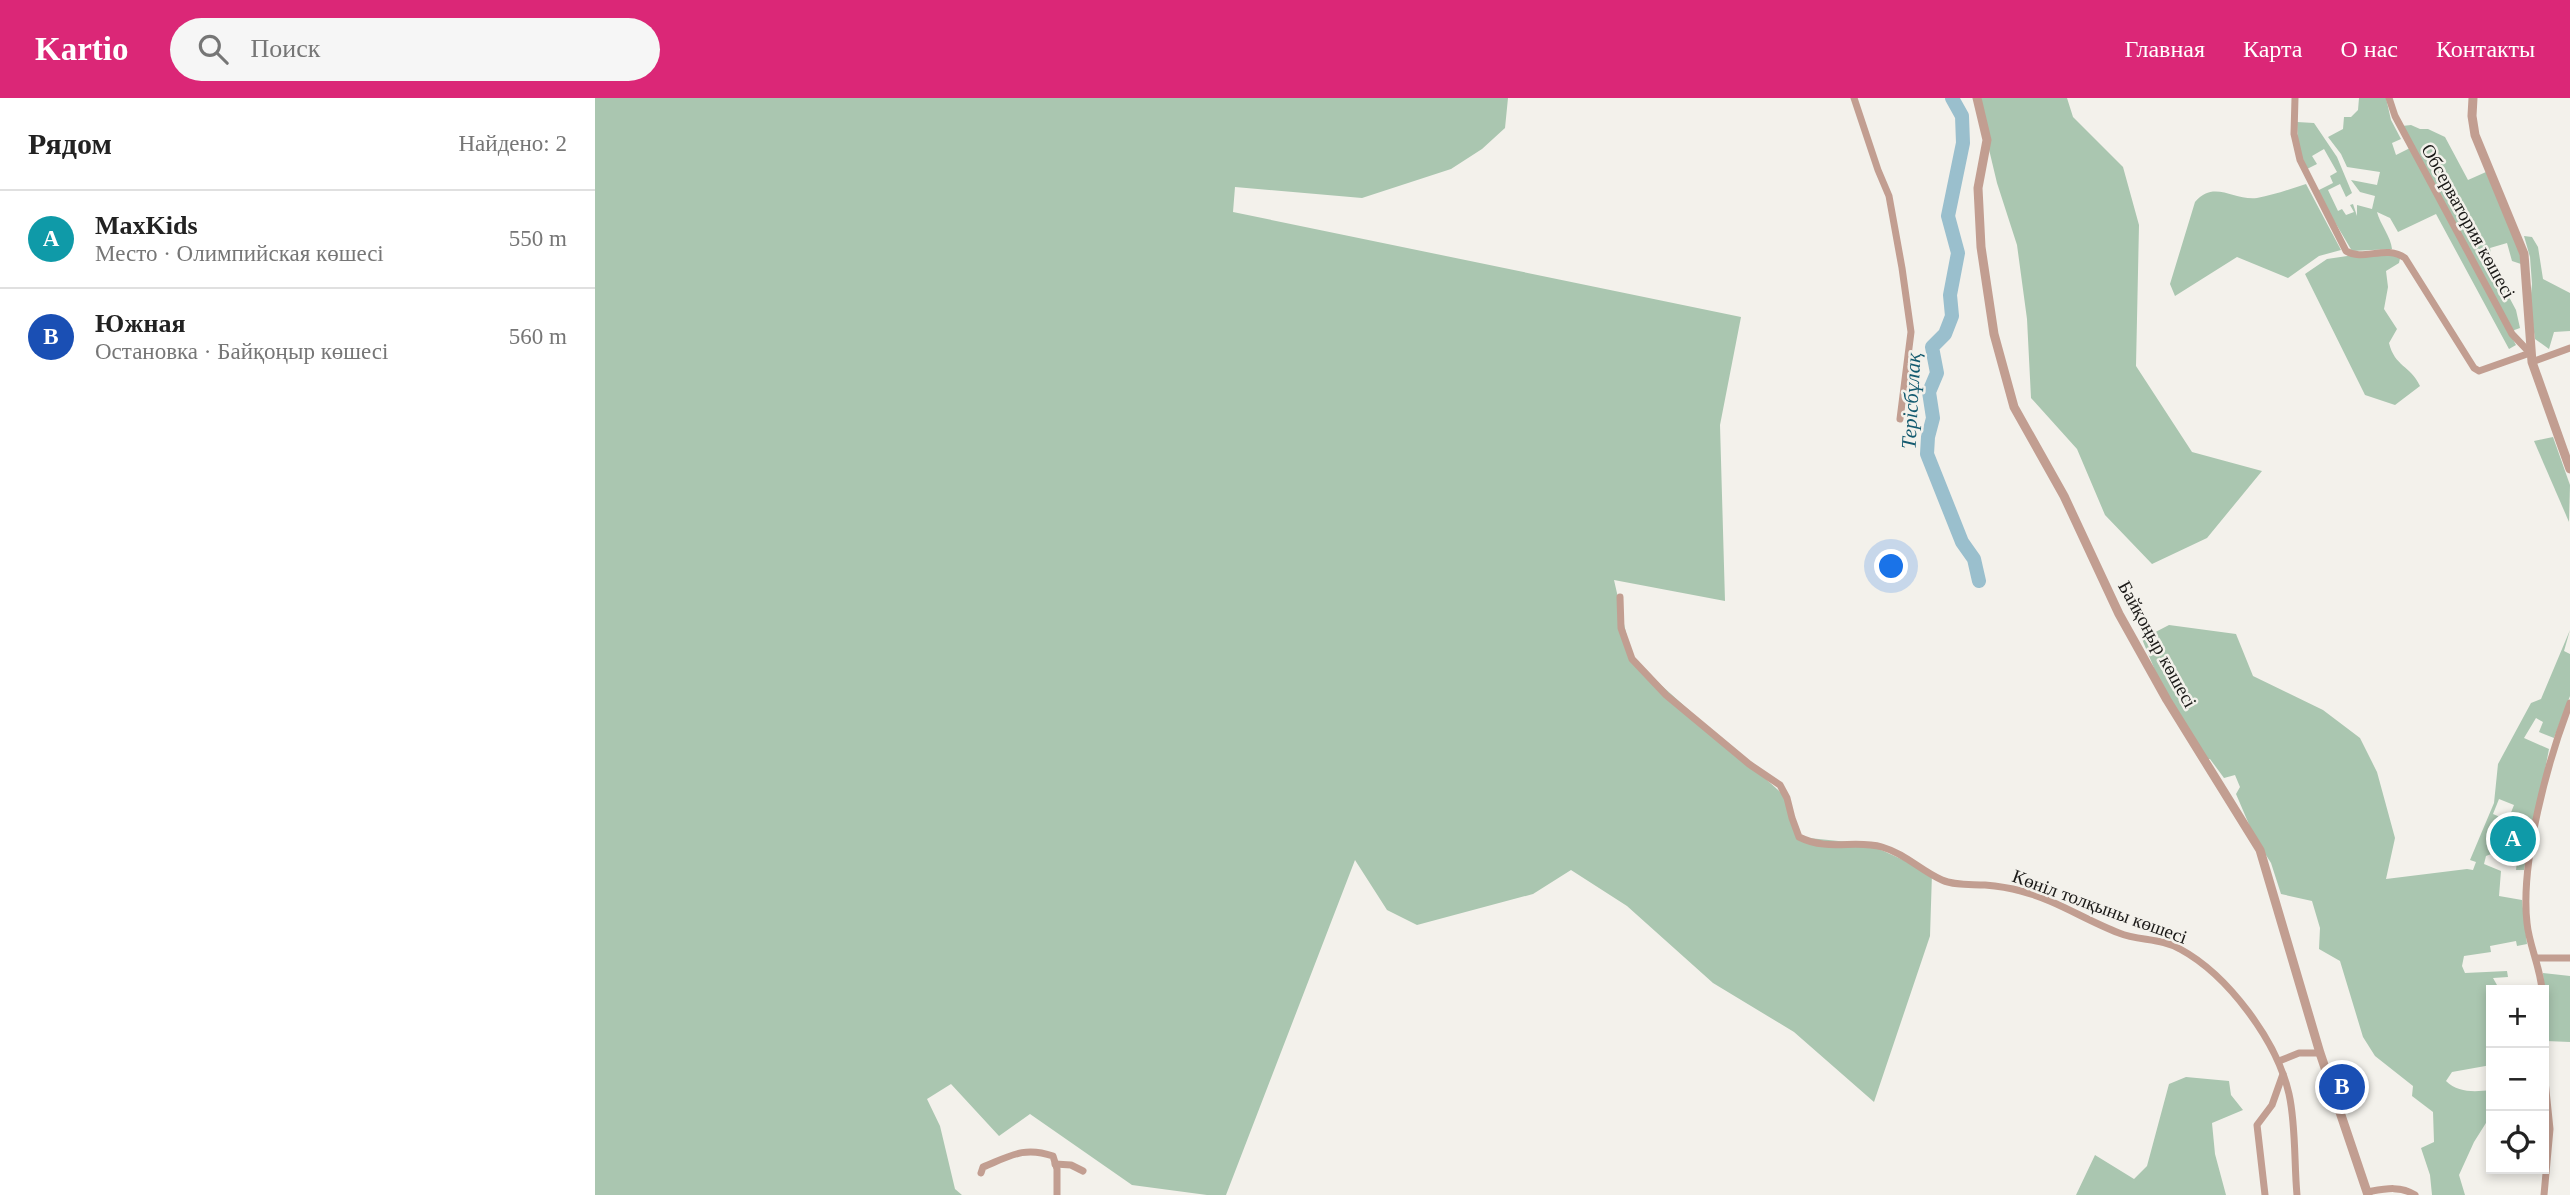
<!DOCTYPE html>
<html lang="ru">
<head>
<meta charset="utf-8">
<style>
	:root { --surface:#fff; --page:#f6f6f6; --text:#222; --muted:#767676; --line:#e0e0e0; --accent:#db2777 }
	body { margin:0; font-family:Georgia,serif; background:var(--page); color:var(--text) }
	.controls { position:absolute; right:21px; bottom:21px; display:grid; overflow:hidden; border-radius:0px; box-shadow:0 4px 10px #0003 }
	.controls button { width:63px; height:63px; display:grid; place-items:center; padding:0; border:0; border-bottom:2px solid var(--line); background:var(--surface); color:var(--text); font:35px sans-serif }
	.you { position:absolute; left:1297px; top:469px; width:24px; height:24px; margin:-18px; border:5px solid #fff; border-radius:50%; background:#1a73e8; box-shadow:0 0 0 10px #1a73e833 }
	.badge { display:grid; place-items:center; width:46px; height:46px; border-radius:50%; background:var(--accent); color:#fff; font-size:23px; font-weight:700 }
	.pin { position:absolute; translate:-50% -50%; border:4px solid #fff; box-shadow:0 2px 7px #0006 }
	.list { margin:0; padding:0; list-style:none }
	h2 { display:flex; justify-content:space-between; align-items:center; height:91px; margin:0; padding:0 28px; font-size:30px }
	h2 small { font-size:23px; font-weight:400; color:var(--muted) }
	.list li { display:grid; grid-template-columns:46px 1fr auto; gap:21px; align-items:center; box-sizing:border-box; height:98px; padding:0 28px; border-top:2px solid var(--line) }
	.list b { display:block; font-size:26px; white-space:nowrap }
	.list p { margin:0; font-size:23px; white-space:nowrap; color:var(--muted) }
	.list em { font-size:23px; font-style:normal; color:var(--muted) }
	.icon { flex:none; width:38px; height:38px; fill:none; stroke:currentColor; stroke-width:2; stroke-linecap:round; stroke-linejoin:round }
	.map { position:relative; flex:none; width:1975px; height:1097px; overflow:hidden }
	header { display:flex; align-items:center; gap:42px; box-sizing:border-box; height:98px; padding:0 35px; background:var(--accent); color:#fff }
	header strong { font-size:33px }
	nav { display:flex; gap:38px; margin-inline-start:auto; font-size:24px }
	.search { width:490px; height:63px; background:var(--page); display:flex; align-items:center; gap:18px; box-sizing:border-box; padding:0 24px; border-radius:38px; color:var(--muted); font-size:26px }
	main { display:flex }
	aside { flex:1; background:var(--surface) }
	.map>svg:first-child { display:block }
	.green { fill:#aac6b0 }
	.lines { fill:none; stroke-linecap:round; stroke-linejoin:round }
	.river { stroke:#9abfcd; stroke-width:14 }
	.minor { stroke:#c29e91; stroke-width:7 }
	.tertiary { stroke:#c29e91; stroke-width:9 }
	.labels { text-anchor:middle; stroke-width:5; stroke-linejoin:round; paint-order:stroke }
	.street-label { font-size:19px; fill:#1a1917; stroke:#f3f1eb }
	.water-label { font-size:21px; font-style:italic; fill:#135a6f; stroke:#f3f1eb }
</style>
</head>
<body>
<header>
<strong>Kartio</strong>
<div class="search"><svg class="icon" aria-label="search" viewBox="0 0 24 24"><circle cx="10" cy="10" r="6"/><path d="M15 15l6 6"/></svg>Поиск</div>
<nav><a>Главная</a><a>Карта</a><a>О нас</a><a>Контакты</a></nav>
</header>
<main>
<aside>
<h2>Рядом<small>Найдено: 2</small></h2>
<ul class="list">
<li><span class="badge" style="background:#0f9aa8">A</span><div><b>MaxKids</b><p>Место · Олимпийская көшесі</p></div><em>550 m</em></li>
<li><span class="badge" style="background:#1a4fb4">B</span><div><b>Южная</b><p>Остановка · Байқоңыр көшесі</p></div><em>560 m</em></li>
</ul>
</aside>
<div class="map">
<svg width="1975" height="1097" viewBox="0 0 1975 1097">
	<rect width="100%" height="100%" fill="#f3f1eb"/>
	<!-- green -->
	<g class="green">
		<path d="M0,0H913L910,30L887,51L856,71L767,100L640,89L638,114L1146,219L1125,327L1130,503L1019,482L1037,561L1192,700L1204,739L1273,746L1337,775L1335,838L1279,1004L1199,934L1118,885L1032,808L976,772L938,796L822,827L792,812L760,762L631,1097H612L537,1087L435,1016L404,1038L356,986L332,1001L345,1028L360,1091L367,1097H0Z"/>
		<path d="M1387,0H1472L1478,19L1528,69L1544,127L1541,268L1597,354L1667,373L1612,440L1557,466L1510,417L1482,351L1436,300L1432,221L1422,147L1402,85L1382,1Z"/>
		<path d="M1764,0H1791L1796,22L1806,41L1797,45L1801,57L1819,48L1807,28L1816,27L1825,31H1833L1850,39L1873,82L1891,74L1925,153L1926,166L1917,163L1912,145L1895,150L1899,171L1921,212L1925,230L1914,234L1921,247L1914,251L1841,116L1803,134L1795,120L1782,114C1785,126 1796,139 1797,151L1757,153C1745,132 1733,114 1722,93L1738,85L1735,78L1742,74L1729,51L1717,58L1722,66L1712,71L1703,49L1702,24L1719,25L1742,59L1757,95L1751,99L1745,86L1733,92L1743,113L1747,111L1751,117L1759,114L1755,107L1758,106L1762,118V107L1777,111L1780,98L1765,94L1756,82L1782,87L1785,74L1752,69L1746,56L1733,39L1748,31L1749,19H1756L1763,12Z"/>
		<path d="M1711,86L1746,152L1724,158L1693,180L1642,159L1580,198L1575,186L1600,104C1619,81 1639,103 1662,100C1679,97 1695,91 1711,86Z"/>
		<path d="M1929,138L1937,139L1943,149L1948,181L1975,195V233L1959,234L1954,251L1940,241L1935,206L1937,186L1935,159Z"/>
		<path d="M1806,156L1804,165L1791,173L1793,189L1789,211L1802,231L1794,245C1800,269 1815,267 1825,288L1800,307L1770,297L1710,176L1732,161L1759,157Z"/>
		<path d="M1958,339L1975,387L1974,424L1939,343Z"/>
		<path d="M1574,527L1641,536L1658,578L1728,612L1765,640L1782,674L1800,740L1791,781L1872,771L1878,772L1881,764L1875,762L1899,705L1903,666L1936,605L1946,601L1975,532L1969,553L1975,556V598L1959,640L1944,634L1948,624L1941,620L1929,640L1954,651L1939,730L1913,722L1919,707L1904,701L1898,716L1905,719L1903,725L1911,730L1907,748L1925,752L1930,735L1935,737L1929,772H1921L1922,763L1899,755L1891,758L1889,766L1906,773L1904,798L1927,802L1932,846L1922,848L1921,843L1895,848L1896,854L1869,858L1867,868L1870,875L1912,873L1913,879L1898,880L1902,887H1913L1914,892H1896V967L1857,974L1851,983C1863,995 1880,994 1896,992V1017L1879,1044L1864,1077L1870,1097H1837L1835,1077L1826,1050L1839,1044L1838,1014L1817,998L1818,988L1780,958L1768,939L1745,863L1724,851L1725,830L1717,803L1686,796L1676,765L1659,738L1641,696L1645,689L1640,677L1629,680L1615,661H1604L1561,589L1559,570L1547,541Z"/>
		<path d="M1948,875L1975,878V944L1951,943Z"/>
		<path d="M1591,979L1634,983L1636,997L1648,1012L1617,1025L1620,1056L1631,1097H1481L1500,1057L1539,1081L1552,1068L1574,986Z"/>
	</g>
	<g class="lines">
		<!-- river -->
		<path class="river" d="M1357,0L1367,18L1368,45L1353,118L1363,155L1355,197L1357,218L1350,236L1337,249L1342,275L1334,294L1338,320L1333,339L1332,356L1367,444L1379,461L1384,483"/>
		<!-- minor -->
		<g class="minor">
			<path d="M1259,0L1283,72L1294,98L1307,170L1316,234L1305,321"/>
			<path d="M1700,0L1699,36L1705,62L1751,153C1768,164 1791,146 1810,160L1879,270L1884,273L1935,255"/>
			<path d="M1794,0L1800,18L1917,236L1935,255"/>
			<path d="M1937,264L1975,250"/>
			<path d="M1025,499L1026,530L1037,561L1071,597L1154,666L1185,687L1192,700L1197,720L1204,739C1234,754 1259,741 1287,749C1311,756 1326,773 1347,782C1360,788 1377,786 1390,787C1402,788 1415,790 1426,793C1461,802 1490,822 1524,835C1543,843 1567,840 1585,851C1633,877 1682,943 1694,996C1701,1027 1699,1065 1702,1097"/>
			<path d="M1942,860H1975"/>
			<path d="M1947,892C1945,868 1934,847 1932,825C1925,764 1953,662 1975,605"/>
			<path d="M1684,963L1704,955H1725"/>
			<path d="M1949,973L1955,1031L1949,1097"/>
			<path d="M460,1066L476,1067L488,1073"/>
			<path d="M386,1075L388,1069C415,1058 429,1048 458,1058L462,1071V1097"/>
			<path d="M1772,1094C1789,1091 1805,1087 1820,1097"/>
			<path d="M1670,1097L1662,1027L1677,1007L1688,976"/>
		</g>
		<!-- tertiary -->
		<g class="tertiary">
			<path d="M1382,0L1392,42L1383,90L1386,149L1399,236L1419,309L1469,398L1524,516L1572,602L1665,752L1725,955L1773,1097"/>
			<path d="M1878,0L1877,18L1880,37L1929,156L1937,264L1975,371"/>
		</g>
	</g>
	<g class="labels">
		<!-- street labels -->
		<g class="street-label">
			<text transform="translate(1874 123) rotate(61)" y="7">Обсерватория көшесі</text>
			<text transform="translate(1563 546) rotate(61)" y="7">Байқоңыр көшесі</text>
			<text transform="translate(1505 808) rotate(20)" y="7">Көніл толқыны көшесі</text>
		</g>
		<!-- water labels -->
		<g class="water-label">
			<text transform="translate(1316 303) rotate(-87)" y="7">Терісбұлақ</text>
		</g>
	</g>
</svg>
<div class="controls">
<button>+</button>
<button>−</button>
<button><svg class="icon" aria-label="locate" viewBox="0 0 24 24"><circle cx="12" cy="12" r="6"/><path d="M12 2v4M12 18v4M2 12h4M18 12h4"/></svg></button>
</div>
<div class="you"></div>
<div class="pin badge" style="left:1918px;top:741px;background:#0f9aa8">A</div>
<div class="pin badge" style="left:1747px;top:989px;background:#1a4fb4">B</div>
</div>
</main>
</body>
</html>
